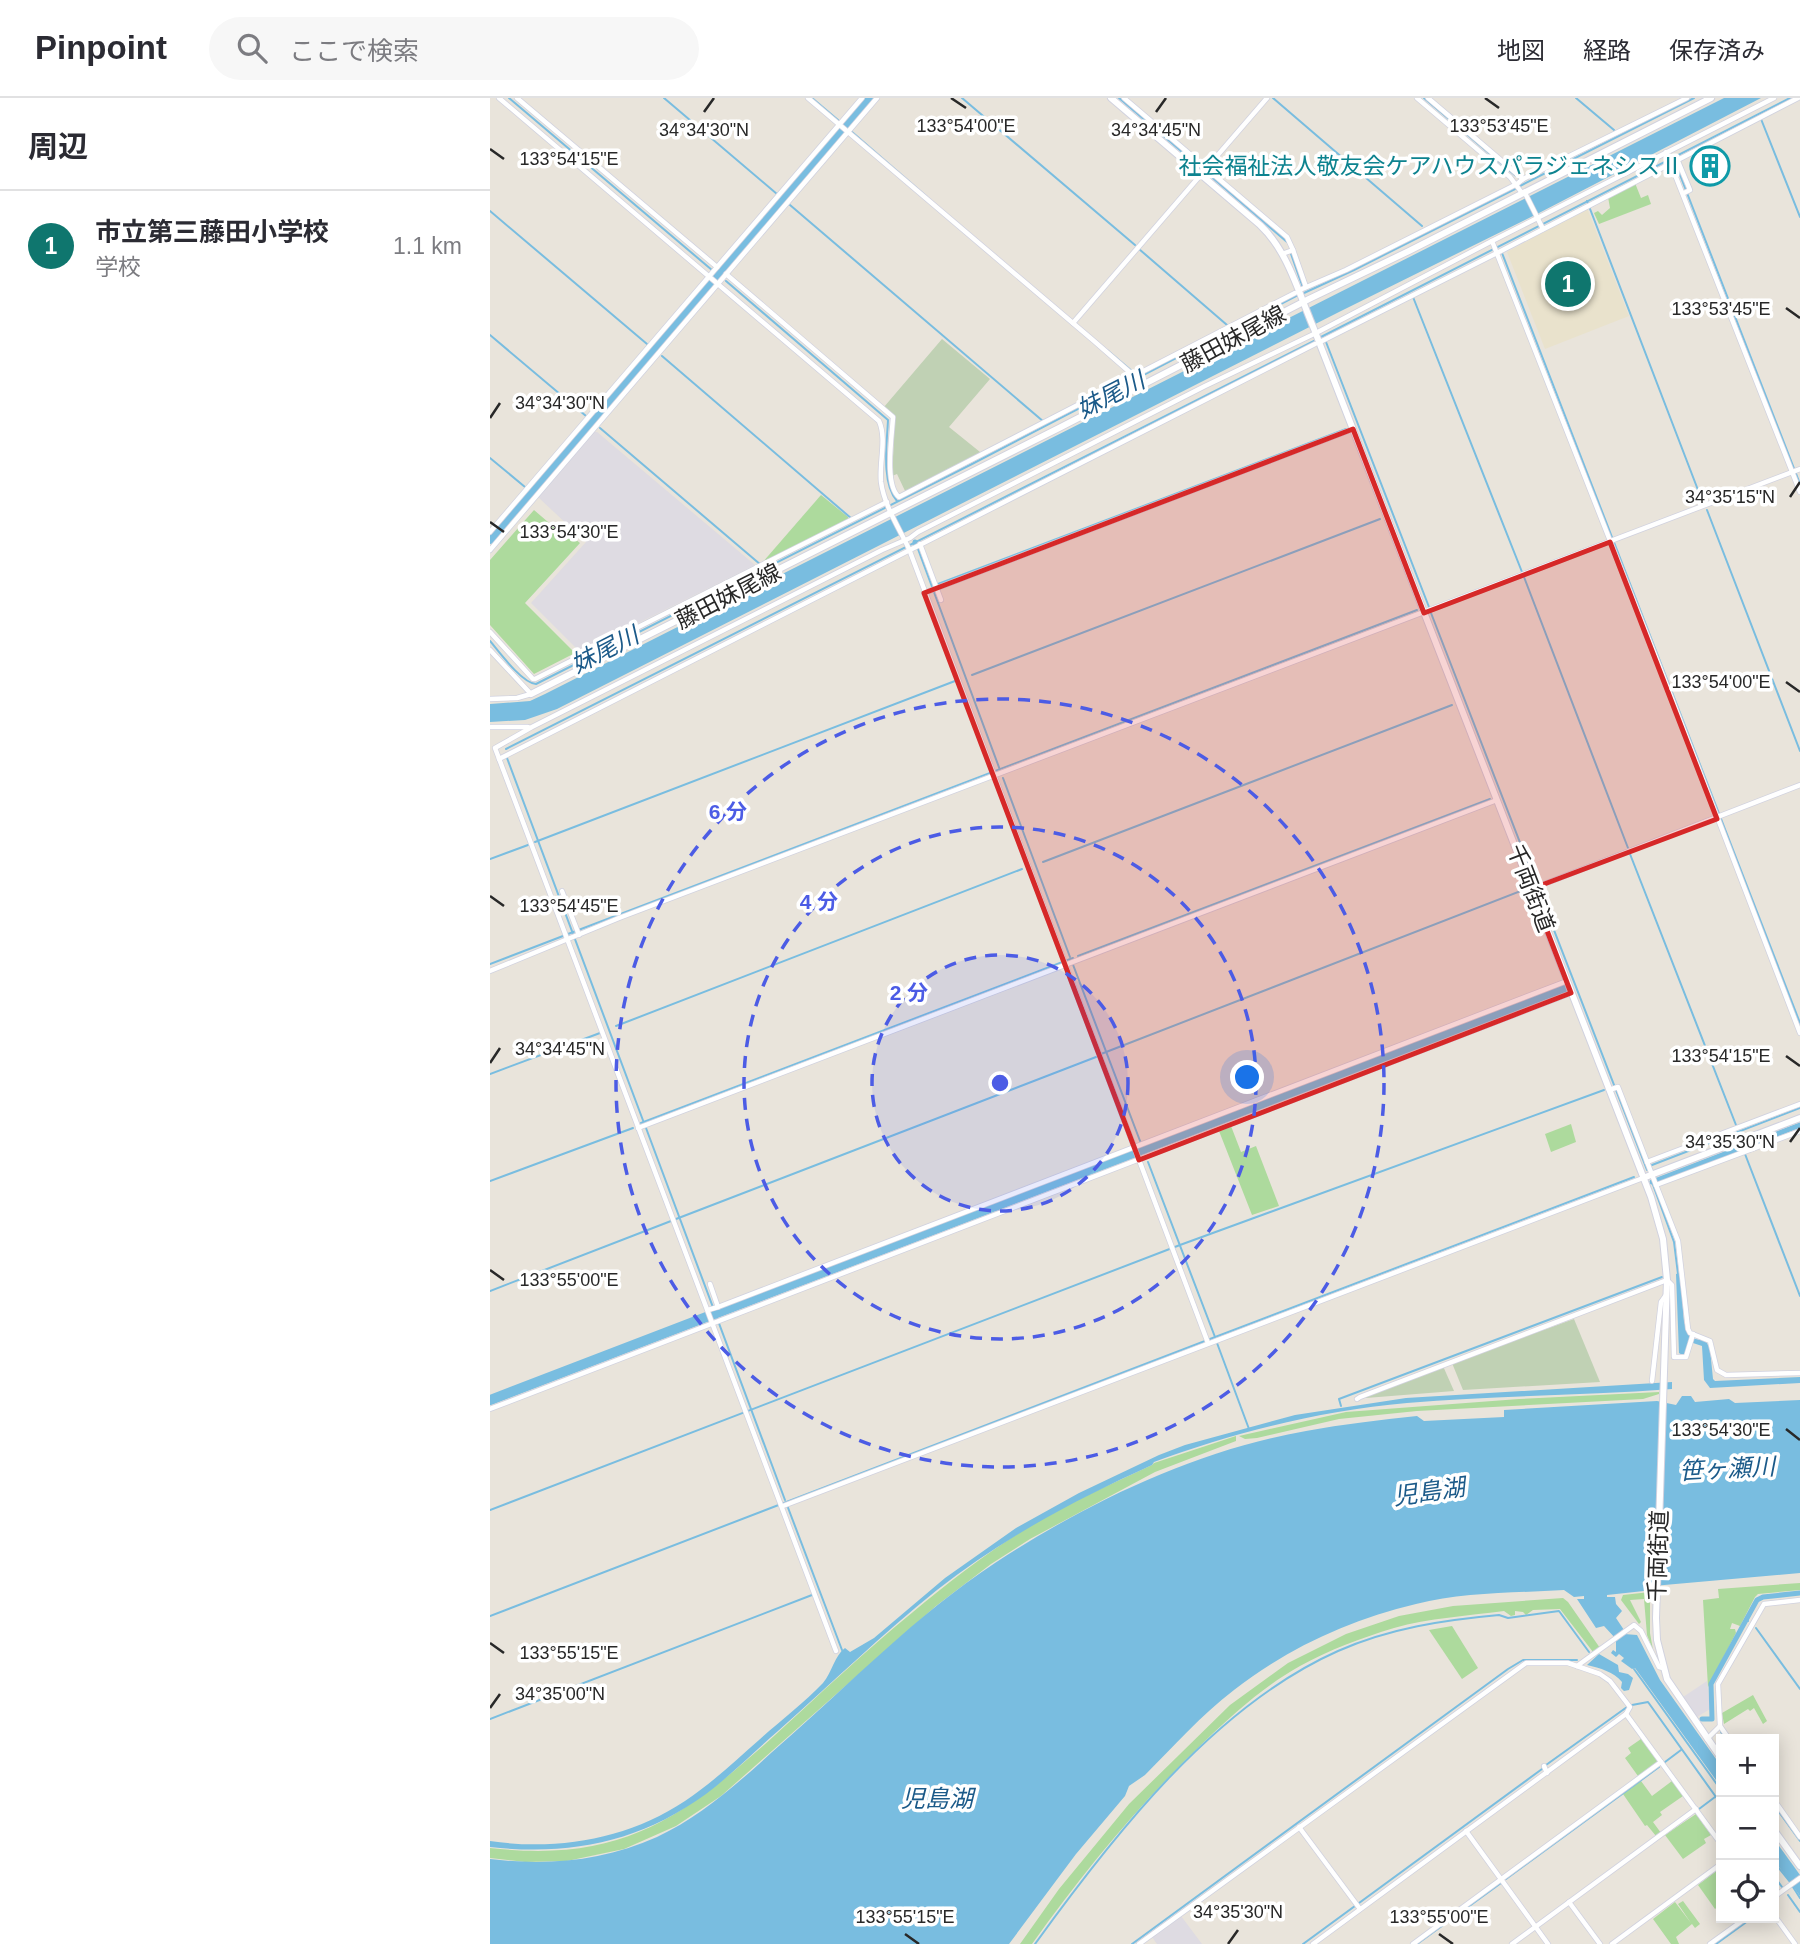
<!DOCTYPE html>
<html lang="ja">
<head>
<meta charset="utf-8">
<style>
	:root { --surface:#fff; --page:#f7f7f7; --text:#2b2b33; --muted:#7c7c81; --line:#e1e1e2; --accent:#0f766e }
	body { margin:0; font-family:Arial,"Noto Sans JP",sans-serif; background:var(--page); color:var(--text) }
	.controls { position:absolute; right:21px; bottom:21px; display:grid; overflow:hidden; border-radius:0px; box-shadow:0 4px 18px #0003 }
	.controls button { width:63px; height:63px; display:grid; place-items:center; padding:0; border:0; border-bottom:2px solid var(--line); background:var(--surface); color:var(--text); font:35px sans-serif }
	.you { position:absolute; left:758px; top:980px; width:24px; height:24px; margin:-18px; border:5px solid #fff; border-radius:50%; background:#1a73e8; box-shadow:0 0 0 10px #1a73e833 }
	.badge { display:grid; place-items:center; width:46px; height:46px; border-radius:50%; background:var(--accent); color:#fff; font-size:23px; font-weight:700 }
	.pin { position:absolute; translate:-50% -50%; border:4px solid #fff; box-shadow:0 2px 7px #0006 }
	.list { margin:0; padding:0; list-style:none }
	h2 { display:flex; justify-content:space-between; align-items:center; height:91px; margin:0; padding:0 28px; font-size:30px }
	h2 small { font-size:23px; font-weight:400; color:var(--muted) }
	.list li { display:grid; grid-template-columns:46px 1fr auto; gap:21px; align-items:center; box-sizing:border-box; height:112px; padding:0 28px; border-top:2px solid var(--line) }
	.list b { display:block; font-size:26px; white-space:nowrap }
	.list p { margin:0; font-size:23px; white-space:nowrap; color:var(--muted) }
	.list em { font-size:23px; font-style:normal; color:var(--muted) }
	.icon { flex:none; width:38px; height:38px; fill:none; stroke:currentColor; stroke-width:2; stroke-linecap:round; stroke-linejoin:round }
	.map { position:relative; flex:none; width:1310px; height:1846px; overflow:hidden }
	header { display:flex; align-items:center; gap:42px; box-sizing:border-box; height:98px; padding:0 35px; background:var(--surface); border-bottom:2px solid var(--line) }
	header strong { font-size:33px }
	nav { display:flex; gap:38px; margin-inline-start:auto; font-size:24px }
	.search { width:490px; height:63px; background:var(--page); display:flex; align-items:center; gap:18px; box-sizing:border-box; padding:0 24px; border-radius:38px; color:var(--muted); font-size:26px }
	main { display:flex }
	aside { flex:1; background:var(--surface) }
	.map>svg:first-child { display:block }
	.industrial { fill:#dedbe2 }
	.education { fill:#e9e2cc }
	.green { fill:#adda9d }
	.cemetery { fill:#c0d1b4 }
	.water { fill:#79bde0 }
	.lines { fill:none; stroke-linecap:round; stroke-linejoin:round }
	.stream { stroke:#79bde0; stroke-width:2 }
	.canal { stroke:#79bde0; stroke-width:5 }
	.river { stroke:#79bde0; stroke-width:10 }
	.minor-casing { stroke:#d1d2df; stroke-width:6 }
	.tertiary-casing { stroke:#d1d2df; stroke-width:8 }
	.secondary-casing { stroke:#d1d2df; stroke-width:8 }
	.minor { stroke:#fff; stroke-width:4.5 }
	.tertiary { stroke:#fff; stroke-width:6 }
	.secondary { stroke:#fff; stroke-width:6 }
	.marked { fill:#d62828; fill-opacity:0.2; stroke:#d62828; stroke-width:5; stroke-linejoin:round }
	.ticks { fill:none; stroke:#282828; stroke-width:2.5 }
	.ring { fill:none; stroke:#4c5ce5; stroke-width:3.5; stroke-dasharray:12 9 }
	.labels { text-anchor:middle; stroke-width:7; stroke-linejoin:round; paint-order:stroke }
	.culture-label { font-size:23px; fill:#0d838f; stroke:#fff; text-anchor:end }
	.street-label { font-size:23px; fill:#282828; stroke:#fff }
	.water-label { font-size:24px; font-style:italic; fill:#1b5a89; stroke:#fff }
	.ticks-label { font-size:18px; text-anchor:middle; fill:#282828; stroke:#fff; stroke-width:7; stroke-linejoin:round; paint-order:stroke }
	.centre { fill:#4c5ce5; stroke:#fff; stroke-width:3.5 }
	.ring-label { font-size:21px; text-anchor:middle; font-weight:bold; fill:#4c5ce5; stroke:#fff; stroke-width:7; stroke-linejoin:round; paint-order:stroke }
</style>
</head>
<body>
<header>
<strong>Pinpoint</strong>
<div class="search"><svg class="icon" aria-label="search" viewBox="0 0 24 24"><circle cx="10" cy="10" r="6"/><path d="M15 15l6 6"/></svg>ここで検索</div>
<nav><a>地図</a><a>経路</a><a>保存済み</a></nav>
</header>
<main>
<aside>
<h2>周辺<small></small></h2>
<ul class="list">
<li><span class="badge">1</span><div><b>市立第三藤田小学校</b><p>学校</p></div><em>1.1 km</em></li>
</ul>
</aside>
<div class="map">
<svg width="1310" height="1846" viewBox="0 0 1310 1846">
	<rect width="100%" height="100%" fill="#e9e4db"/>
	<!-- industrial -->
	<g class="industrial">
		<path d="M104,334H107L265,467L90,554L41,505L96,444L48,399Z"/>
		<path d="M1217,1583L1220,1611L1207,1619L1193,1599Z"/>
		<path d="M691,1818L712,1846H667L662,1839Z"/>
	</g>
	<!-- education -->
	<path class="education" d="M1097,110L1139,218L1055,251L1017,154Z"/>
	<!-- green -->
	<g class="green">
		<path d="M1145,85L1151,100L1158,97L1161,106L1109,126L1104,115L1108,113L1112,117L1120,110L1118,99Z"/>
		<path d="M331,397L358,419V422L272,465Z"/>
		<path d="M44,412L65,430L68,427L90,445L35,505L85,555L44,576L0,527V462Z"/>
		<path d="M1081,1026L1086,1044L1061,1054L1055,1036Z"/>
		<path d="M741,1028L751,1054L766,1048L789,1108L762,1117L729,1033Z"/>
		<path d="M1169,1294V1296L1153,1301L927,1313L849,1321L767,1340L755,1341L749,1338L856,1314L1029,1301Z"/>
		<path d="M746,1338V1343L665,1374L540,1441L501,1466L446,1508L231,1698L186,1728L134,1751L77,1763L35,1764L0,1760V1750C132,1765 191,1721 284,1638C330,1596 375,1553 423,1514C461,1482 501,1452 543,1426C581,1403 622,1386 662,1367L664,1365Z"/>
		<path d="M1310,1485V1492L1268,1496L1265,1499L1250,1528L1242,1525L1240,1531H1245L1246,1535L1218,1589L1213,1502L1229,1500L1228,1491Z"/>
		<path d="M1160,1494V1535L1163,1552L1157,1537L1154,1501L1140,1502L1151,1524L1149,1526L1131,1502L1133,1497Z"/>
		<path d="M1073,1500L1078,1504L1110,1550L1103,1554L1070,1511L1043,1512L1036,1517L1033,1514L1025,1513V1517L1021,1518L1014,1513C977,1518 939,1520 904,1530C871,1540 839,1552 810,1568C774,1588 743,1616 714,1644C649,1706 594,1773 542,1846H530L569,1791L639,1706L740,1607L798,1565L856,1536L909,1518L963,1508Z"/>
		<path d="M962,1528L988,1570L972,1581L939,1532Z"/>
		<path d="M1263,1597L1277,1623L1273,1626L1264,1610L1260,1613L1258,1611L1234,1626L1232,1615Z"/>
		<path d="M1151,1641L1168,1664L1148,1678L1135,1660L1141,1655L1138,1650Z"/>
		<path d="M1151,1683L1162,1698L1182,1683L1193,1698L1170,1714L1172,1717L1163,1724L1171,1735L1166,1738L1157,1727L1155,1728L1133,1696Z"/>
		<path d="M1206,1716L1221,1737L1214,1741L1216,1745L1193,1761L1175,1737Z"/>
		<path d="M1229,1771L1231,1774V1806L1225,1811L1208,1787Z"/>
		<path d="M1193,1803L1210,1826L1205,1830L1202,1826L1186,1839L1189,1846H1181L1163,1821L1185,1804L1201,1825L1188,1806Z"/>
	</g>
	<!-- cemetery -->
	<g class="cemetery">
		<path d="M452,241L500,281L459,329L490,354V357L416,395L407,376L402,378L405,320L394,309Z"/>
		<path d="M1084,1221L1110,1284L973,1292L962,1265Z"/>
		<path d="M953,1268L964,1293L876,1300L875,1297Z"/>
	</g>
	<!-- water -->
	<g class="water">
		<path d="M1234,0H1271L1049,115L849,214L67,611L35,622L0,624V606L40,603L55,596Z"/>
		<path d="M1190,1175L1194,1224L1200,1240L1216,1243L1220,1251L1223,1281L1225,1283L1310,1279V1285L1220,1290L1214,1282L1212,1248L1200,1244L1194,1258L1189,1255L1186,1176Z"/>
		<path d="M1182,1284V1291C1095,1298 1005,1297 917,1305C830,1313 744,1334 664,1364L662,1367C585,1402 513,1440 447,1492C392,1536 341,1586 288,1633C264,1654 241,1677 216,1696C150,1744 80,1758 0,1749V1743C67,1753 138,1741 195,1703C222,1685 245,1663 269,1642C290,1623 314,1605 333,1585C342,1574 345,1557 355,1550L360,1554L384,1540L455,1480L526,1430L589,1395L669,1357L695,1347L805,1317L916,1300Z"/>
		<path d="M1192,1298H1201L1205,1304L1239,1301L1245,1305L1310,1302V1475L1163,1488V1492L1117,1497V1499H1125L1126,1506L1132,1513L1126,1520L1134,1532L1131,1533L1134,1536L1147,1537L1170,1582L1231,1668V1689L1145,1570L1142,1571L1131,1563L1134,1560L1129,1556L1126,1559L1121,1555L1123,1552L1126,1554V1541L1114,1528L1106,1530L1087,1501H1094V1498L1084,1499L1074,1492C1026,1495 973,1494 926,1506C859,1522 798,1550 744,1592C711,1617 683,1649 655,1677L639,1688L635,1698L586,1756L519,1846H0V1761C57,1768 114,1763 167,1739C214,1717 251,1682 290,1647C360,1586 426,1517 505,1465C598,1404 706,1352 816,1333C853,1326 890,1322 927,1318L934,1323L1014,1319V1312L1167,1303L1186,1307Z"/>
		<path d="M1109,1556L1128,1567L1129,1574L1138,1576L1143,1580L1139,1592L1134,1593L1131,1590L1132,1584C1124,1574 1110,1570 1097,1567Z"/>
		<path d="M1284,1741L1310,1777V1798L1284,1762Z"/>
	</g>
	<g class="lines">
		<!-- stream -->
		<g class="stream">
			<path d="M19,0L229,178"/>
			<path d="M174,0L294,102"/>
			<path d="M322,0L348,22"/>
			<path d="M472,0L645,147"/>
			<path d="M629,0L712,71"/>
			<path d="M783,0L932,128"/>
			<path d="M934,0L1026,78"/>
			<path d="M1086,0L1124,32"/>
			<path d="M1271,21L1310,119"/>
			<path d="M362,34L437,99"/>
			<path d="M1185,64L1310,386"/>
			<path d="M717,75L797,144"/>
			<path d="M1030,88L1204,0"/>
			<path d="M1097,103L1213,405"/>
			<path d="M300,107L554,324"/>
			<path d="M0,113L157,246"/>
			<path d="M649,151L737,227"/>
			<path d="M1012,155L1310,925"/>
			<path d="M801,156L813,190"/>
			<path d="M236,183L398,322C397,345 391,385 407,403"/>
			<path d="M814,195L864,172L1025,91"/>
			<path d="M923,199L1032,474"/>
			<path d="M0,237L96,318"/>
			<path d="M831,239L1300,0"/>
			<path d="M836,244L939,509"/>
			<path d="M617,252L643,274"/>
			<path d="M172,258L362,421"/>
			<path d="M100,321L104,324"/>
			<path d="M110,330L271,467"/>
			<path d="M0,360L35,389"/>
			<path d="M1217,412L1310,653"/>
			<path d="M428,451L510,672"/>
			<path d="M1034,479L1138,750"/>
			<path d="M448,486L856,331"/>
			<path d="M941,515L1157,1072"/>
			<path d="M0,543C10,555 32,585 46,586L482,366L808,197"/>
			<path d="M482,577L890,421"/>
			<path d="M16,651L824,243"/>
			<path d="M17,660L154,1025"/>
			<path d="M513,680L580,859"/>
			<path d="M45,744L465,583"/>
			<path d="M1140,756L1246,1027"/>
			<path d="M0,761L38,747"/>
			<path d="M553,764L962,607"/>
			<path d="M78,836L927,512"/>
			<path d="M588,858L1000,701"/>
			<path d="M582,864L655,1056"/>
			<path d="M0,866L73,838"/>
			<path d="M126,928L532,771"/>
			<path d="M611,956L1036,791"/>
			<path d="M0,976L110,935"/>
			<path d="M151,1025L583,860"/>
			<path d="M156,1030L295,1402"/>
			<path d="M1253,1050V1052"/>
			<path d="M1255,1056L1310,1198"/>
			<path d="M658,1064L725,1239"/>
			<path d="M1162,1067L1310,1010"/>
			<path d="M0,1083L143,1030"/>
			<path d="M1162,1084L1184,1144L1188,1176"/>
			<path d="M186,1121L606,959"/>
			<path d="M0,1193L181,1123"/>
			<path d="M720,1241L1144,1079"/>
			<path d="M727,1245L759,1331"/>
			<path d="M851,1308L849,1301L1172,1179"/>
			<path d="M297,1407L352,1552"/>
			<path d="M0,1412L690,1147L1114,992"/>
			<path d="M0,1518L715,1243"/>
			<path d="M1256,1522L1258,1523"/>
			<path d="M1266,1530L1310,1591"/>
			<path d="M1144,1571L1231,1692"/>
			<path d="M1142,1607L1158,1604L1231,1706"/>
			<path d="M0,1621L322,1497"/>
			<path d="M1231,1634L1236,1641"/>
			<path d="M1175,1664L1191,1652"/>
			<path d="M1056,1667L1137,1609"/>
			<path d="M1284,1707L1310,1743"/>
			<path d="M1209,1711L1225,1699"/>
			<path d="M1284,1764L1300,1784"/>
			<path d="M1284,1778L1292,1789"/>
			<path d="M1016,1781L1169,1669"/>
			<path d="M1303,1789L1310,1800"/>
			<path d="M1298,1797L1310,1814"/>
			<path d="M545,1846C623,1738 724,1608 848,1553C900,1530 954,1522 1009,1517L1018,1520L1069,1513L1099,1554"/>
			<path d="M642,1846L1018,1571L1033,1562H1087"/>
			<path d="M813,1846L1052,1671"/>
			<path d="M927,1846L1011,1785"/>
			<path d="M1226,1846L1262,1820"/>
		</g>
		<!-- canal -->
		<g class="canal">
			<path d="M425,444V445"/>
			<path d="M1162,1084L1310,1027"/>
			<path d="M1212,1621H1222L1221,1586L1267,1502L1273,1499L1310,1495"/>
		</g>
		<!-- river -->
		<g class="river">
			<path d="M0,441L378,0"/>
			<path d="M0,1302L1074,890"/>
		</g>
		<!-- minor casing -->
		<g class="minor-casing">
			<g id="minor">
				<path d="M9,0L389,323C397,341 389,364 391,384C394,407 409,430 419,451L718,1245"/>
				<path d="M27,0L227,169"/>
				<path d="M318,0L604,243L643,277L649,288"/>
				<path d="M634,0L797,139L803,152L792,156"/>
				<path d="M927,0L1020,79L1032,95"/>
				<path d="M938,0L1033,81"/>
				<path d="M1284,0L1002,143L1169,567L1310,935"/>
				<path d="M1176,54L1310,394"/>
				<path d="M1187,61L1200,92L1194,95"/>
				<path d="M1035,95L1053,131"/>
				<path d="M803,152L816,189"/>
				<path d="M1007,155L1308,0"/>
				<path d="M236,176L403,319C402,338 394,387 409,399L805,195"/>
				<path d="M812,191L856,172L1027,86L1033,81L1197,0"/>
				<path d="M583,225L777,0"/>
				<path d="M832,243L1007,155"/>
				<path d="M0,434L372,0"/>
				<path d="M430,446L451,502"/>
				<path d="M0,452L387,0"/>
				<path d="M434,495L863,331"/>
				<path d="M0,534L43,581H45L397,404"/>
				<path d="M0,552L41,596L27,600L0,601"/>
				<path d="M0,629H38"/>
				<path d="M9,661L825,246"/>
				<path d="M1041,791L1310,687"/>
				<path d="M72,793L89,837"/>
				<path d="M0,873L129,820L1310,371"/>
				<path d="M1119,992L1128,989L1166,1087L1310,1033"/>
				<path d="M148,1030L1007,702"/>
				<path d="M1157,1064L1310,1006"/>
				<path d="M1166,1087L1188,1143L1198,1231L1200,1235L1220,1243L1227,1272L1236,1277L1310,1275"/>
				<path d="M228,1209L1077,883"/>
				<path d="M218,1212L228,1209L220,1186"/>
				<path d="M1162,1283L1171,1204L1176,1197"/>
				<path d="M867,1301L870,1299L1177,1182L1182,1187L1184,1259H1196L1203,1236"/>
				<path d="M0,1311L1081,895"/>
				<path d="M293,1408L1153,1080"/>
				<path d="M346,1553L5,650L42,629L392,452L420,440L428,434L715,288L826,235L1002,143"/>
				<path d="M1087,1568L1144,1527L1151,1533L1169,1569L1173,1570"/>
				<path d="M1136,1616L1231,1746"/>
				<path d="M1217,1641L1230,1628"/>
				<path d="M1239,1641L1230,1628L1228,1586L1274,1506L1310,1502"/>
				<path d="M1054,1668L1057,1675"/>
				<path d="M1284,1702L1310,1739"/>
				<path d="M809,1729L870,1811"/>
				<path d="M976,1733L1058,1846"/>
				<path d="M1284,1799L1310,1780"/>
				<path d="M1079,1804L1110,1846"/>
				<path d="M1284,1817L1305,1846"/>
				<path d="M649,1846L1036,1565H1078L1110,1576L1120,1583L1140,1609L1136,1616L823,1846"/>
				<path d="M923,1846L1171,1664"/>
				<path d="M1022,1846L1206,1711"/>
				<path d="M1122,1846L1231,1766"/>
				<path d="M1220,1846L1256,1820"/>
			</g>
		</g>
		<!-- tertiary casing -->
		<g class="tertiary-casing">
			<g id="tertiary">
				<path d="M621,0L770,127C798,153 809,196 824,231L1161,1099L1173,1141L1177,1182L1166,1520L1167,1542L1177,1581L1231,1660"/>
				<path d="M1153,1080L1310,1020"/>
				<path d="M1284,1732L1310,1768"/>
			</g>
		</g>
		<!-- secondary casing -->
		<g class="secondary-casing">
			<path id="secondary" d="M41,596L569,330L819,201L919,153L1221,0"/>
		</g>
		<!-- minor -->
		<use href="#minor" class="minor"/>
		<!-- tertiary -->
		<use href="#tertiary" class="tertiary"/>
		<!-- secondary -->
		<use href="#secondary" class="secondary"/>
	</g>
	<!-- marked area -->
	<path class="marked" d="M863,331L934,515L1120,444L1227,721L1041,791L1081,895L649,1062L434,495Z"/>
	<!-- ticks -->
	<path class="ticks" d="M461,0L476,10M995,0L1009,10M214,14L224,0M666,14L676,0M0,51L14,61M1296,210L1310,220M0,320L10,305M1300,399L1310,384M0,424L14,434M1296,584L1310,594M0,798L14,808M1296,958L1310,968M0,965L10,950M1300,1044L1310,1030M0,1172L14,1182M1296,1331L1310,1342M0,1545L14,1555M0,1610L10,1596M415,1836L429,1846M949,1836L963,1846M738,1846L748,1832"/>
	<!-- distance rings -->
	<circle cx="510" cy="985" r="128" fill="#4c5ce5" fill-opacity=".12"/>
	<g class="ring">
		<circle cx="510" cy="985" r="128"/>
		<circle cx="510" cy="985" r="256"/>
		<circle cx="510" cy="985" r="384"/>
	</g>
	<!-- icons -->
	<defs>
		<g id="building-ring" transform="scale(2.0125)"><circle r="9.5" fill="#fff" stroke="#0f9aa8" stroke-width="1.5"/><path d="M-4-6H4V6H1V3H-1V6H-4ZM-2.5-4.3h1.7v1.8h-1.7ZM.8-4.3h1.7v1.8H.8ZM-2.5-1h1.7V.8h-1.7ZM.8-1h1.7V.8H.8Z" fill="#0f9aa8"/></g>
	</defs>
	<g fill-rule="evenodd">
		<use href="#building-ring" x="1220" y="68"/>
	</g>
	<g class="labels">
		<!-- culture labels -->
		<g class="culture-label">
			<text x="1193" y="76">社会福祉法人敬友会ケアハウスパラジェネシスⅡ</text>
		</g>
		<!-- street labels -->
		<g class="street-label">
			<text transform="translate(743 241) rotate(-28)" y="8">藤田妹尾線</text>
			<text transform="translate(238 498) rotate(-27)" y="8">藤田妹尾線</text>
			<text transform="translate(1041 790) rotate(69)" y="8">千両街道</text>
			<text transform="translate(1168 1458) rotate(-88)" y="8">千両街道</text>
		</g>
		<!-- water labels -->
		<g class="water-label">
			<text transform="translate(621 297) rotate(-27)" y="8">妹尾川</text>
			<text transform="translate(115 552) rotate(-27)" y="8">妹尾川</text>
			<text transform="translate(1237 1371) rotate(-3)" y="8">笹ヶ瀬川</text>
			<text transform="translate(939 1394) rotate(-8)" y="8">児島湖</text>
			<text x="447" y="1709">児島湖</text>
		</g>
	</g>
	<g class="ticks-label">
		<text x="476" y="34">133°54'00"E</text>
		<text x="1009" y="34">133°53'45"E</text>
		<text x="214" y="38">34°34'30"N</text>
		<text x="666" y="38">34°34'45"N</text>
		<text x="79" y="67">133°54'15"E</text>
		<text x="1231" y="217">133°53'45"E</text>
		<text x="70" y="311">34°34'30"N</text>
		<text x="1240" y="405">34°35'15"N</text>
		<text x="79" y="440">133°54'30"E</text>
		<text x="1231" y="590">133°54'00"E</text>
		<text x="79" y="814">133°54'45"E</text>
		<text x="70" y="957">34°34'45"N</text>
		<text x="1231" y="964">133°54'15"E</text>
		<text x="1240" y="1050">34°35'30"N</text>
		<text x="79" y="1188">133°55'00"E</text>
		<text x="1231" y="1338">133°54'30"E</text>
		<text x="79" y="1561">133°55'15"E</text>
		<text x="70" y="1602">34°35'00"N</text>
		<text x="748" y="1820">34°35'30"N</text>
		<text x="415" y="1825">133°55'15"E</text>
		<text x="949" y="1825">133°55'00"E</text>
	</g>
	<circle cx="510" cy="985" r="10" class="centre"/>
	<g class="ring-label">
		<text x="238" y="721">6 分</text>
		<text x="329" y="811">4 分</text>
		<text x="419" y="902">2 分</text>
	</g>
</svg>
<div class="controls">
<button>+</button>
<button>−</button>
<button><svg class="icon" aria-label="locate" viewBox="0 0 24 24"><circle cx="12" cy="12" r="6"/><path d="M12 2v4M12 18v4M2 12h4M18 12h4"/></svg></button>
</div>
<div class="you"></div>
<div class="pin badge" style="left:1078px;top:186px">1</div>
</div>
</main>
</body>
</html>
